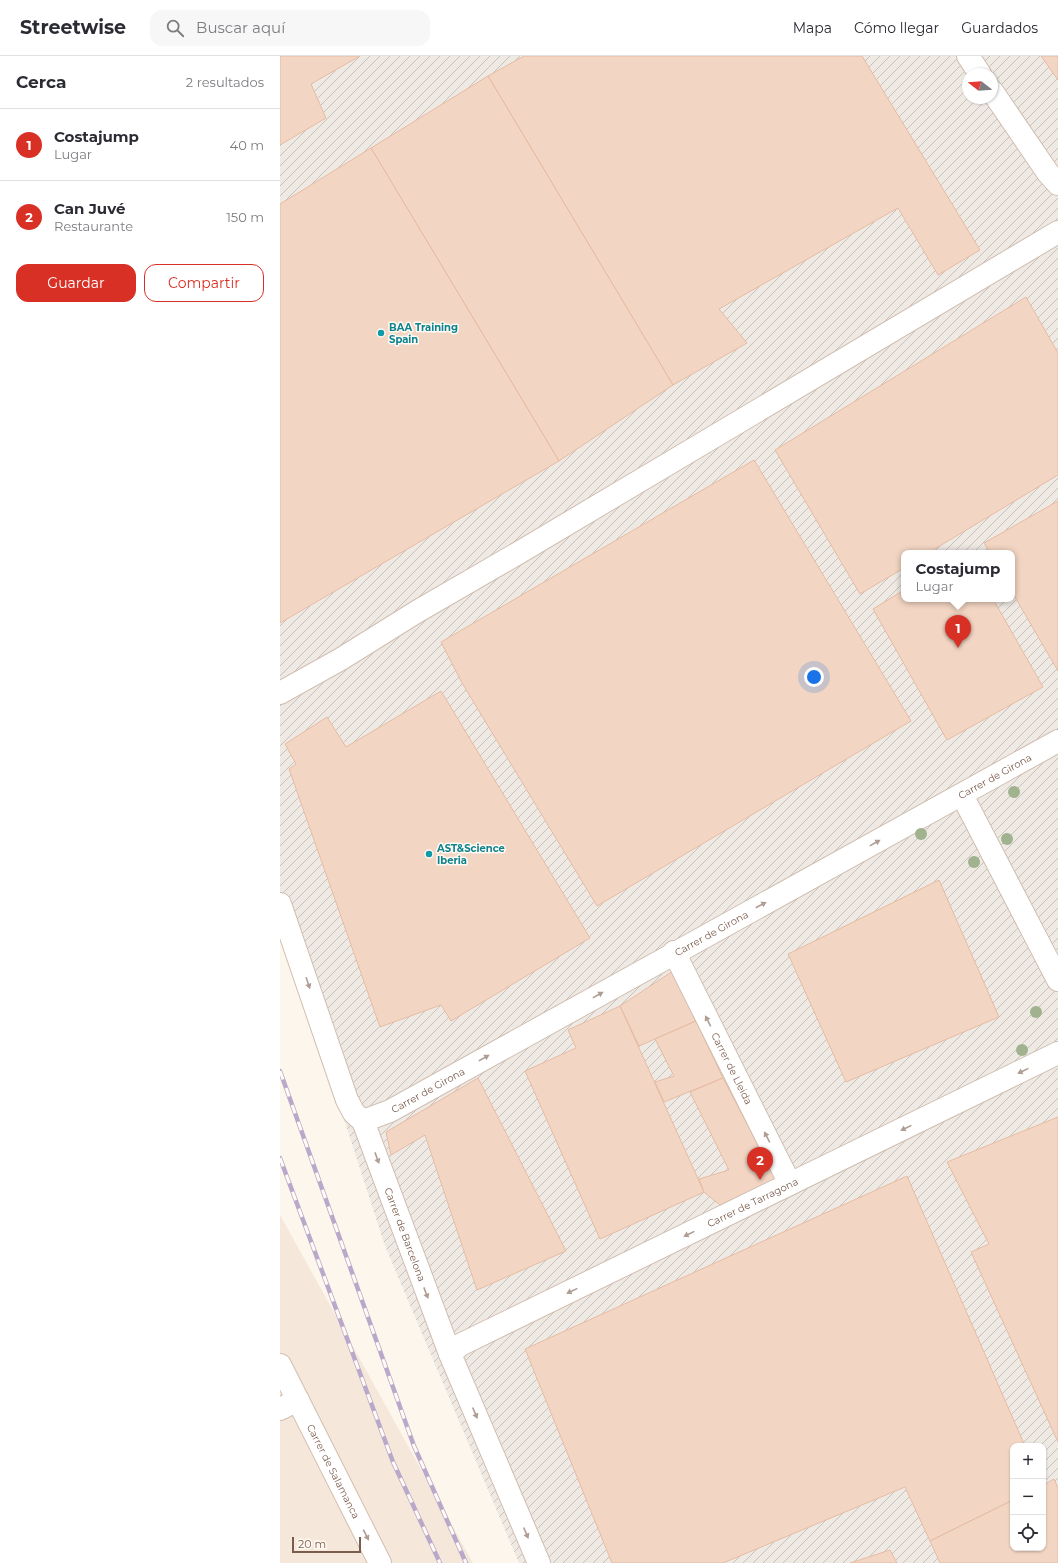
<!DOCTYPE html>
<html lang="es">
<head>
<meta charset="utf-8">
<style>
	:root { --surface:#fff; --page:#f7f7f7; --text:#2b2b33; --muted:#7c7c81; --line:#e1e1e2; --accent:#d93025 }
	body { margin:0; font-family:Montserrat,sans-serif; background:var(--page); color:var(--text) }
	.controls { position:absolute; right:12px; bottom:12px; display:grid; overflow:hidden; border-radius:8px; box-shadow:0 1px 3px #0004 }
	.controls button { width:36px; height:36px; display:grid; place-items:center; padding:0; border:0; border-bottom:1px solid var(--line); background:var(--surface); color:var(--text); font:20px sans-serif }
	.compass { position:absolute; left:682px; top:12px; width:36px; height:36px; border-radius:50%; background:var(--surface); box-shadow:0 1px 3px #0004; rotate:287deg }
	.scale { position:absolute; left:12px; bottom:10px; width:69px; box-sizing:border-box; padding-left:4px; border:2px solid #7a5c4d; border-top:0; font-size:11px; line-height:14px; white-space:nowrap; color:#7a5c4d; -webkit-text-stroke:3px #fffaf3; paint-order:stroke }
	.you { position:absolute; left:534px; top:621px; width:14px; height:14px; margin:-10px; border:3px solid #fff; border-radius:50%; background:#1a73e8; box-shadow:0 0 0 6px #1a73e833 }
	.badge { display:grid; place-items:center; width:26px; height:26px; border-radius:50%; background:var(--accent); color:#fff; font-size:13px; font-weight:700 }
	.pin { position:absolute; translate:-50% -33px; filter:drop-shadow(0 1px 2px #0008) }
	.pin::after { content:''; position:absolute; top:21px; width:14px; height:12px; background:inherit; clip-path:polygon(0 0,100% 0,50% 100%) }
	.popup { position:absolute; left:621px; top:494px; width:114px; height:52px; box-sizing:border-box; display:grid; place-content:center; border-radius:8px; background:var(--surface); filter:drop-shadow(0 1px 3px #0005); font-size:13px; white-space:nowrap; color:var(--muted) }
	.popup b { font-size:15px; color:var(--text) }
	.popup::after { content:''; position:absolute; left:50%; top:100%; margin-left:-8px; border:8px solid transparent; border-top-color:var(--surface) }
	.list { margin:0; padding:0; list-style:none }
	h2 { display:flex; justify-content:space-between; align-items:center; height:52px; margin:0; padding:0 16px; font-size:17px }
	h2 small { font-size:13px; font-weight:400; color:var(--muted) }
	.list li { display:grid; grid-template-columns:26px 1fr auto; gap:12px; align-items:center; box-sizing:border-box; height:72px; padding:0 16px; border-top:1px solid var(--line) }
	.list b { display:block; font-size:15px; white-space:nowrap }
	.list p { margin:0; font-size:13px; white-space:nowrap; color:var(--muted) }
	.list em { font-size:13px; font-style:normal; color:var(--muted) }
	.actions { display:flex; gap:8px; padding:12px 16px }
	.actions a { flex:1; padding:9px 0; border:1px solid var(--accent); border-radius:12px; text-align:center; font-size:14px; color:var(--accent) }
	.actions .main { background:var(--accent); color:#fff }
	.icon { flex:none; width:22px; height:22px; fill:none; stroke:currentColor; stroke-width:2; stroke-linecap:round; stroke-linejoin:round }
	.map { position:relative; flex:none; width:778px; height:1507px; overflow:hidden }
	header { display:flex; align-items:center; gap:24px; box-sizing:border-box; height:56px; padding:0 20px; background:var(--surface); border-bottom:1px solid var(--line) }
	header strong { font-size:19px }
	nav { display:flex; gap:22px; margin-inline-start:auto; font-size:14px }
	.search { width:280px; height:36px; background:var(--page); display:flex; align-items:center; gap:10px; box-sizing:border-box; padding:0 14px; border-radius:12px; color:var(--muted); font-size:15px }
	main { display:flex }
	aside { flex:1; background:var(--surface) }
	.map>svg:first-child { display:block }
	.residential { fill:#f5e8da }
	.industrial { fill:url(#industrial-furrows); fill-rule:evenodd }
	.building { fill:#f3d5c3; stroke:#e6bba3 }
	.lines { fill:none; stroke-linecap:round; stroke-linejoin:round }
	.minor-casing { stroke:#d1beb0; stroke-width:24 }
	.minor { stroke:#fff; stroke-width:22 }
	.rail-casing { stroke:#b9a8c9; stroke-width:4.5 }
	.rail { stroke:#fffaf3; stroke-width:3; stroke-dasharray:9; stroke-linecap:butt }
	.tree { fill:#a0b28e }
	.oneway { fill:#af9d94 }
	.culture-dot { fill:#0f9aa8; stroke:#fffaf3; stroke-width:1.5 }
	.labels { text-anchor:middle; stroke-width:3; stroke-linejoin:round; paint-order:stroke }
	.culture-label { font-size:10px; font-weight:bold; fill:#0d838f; stroke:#fffaf3; text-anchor:start }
	.street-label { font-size:10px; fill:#7a5c4d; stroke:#fffaf3 }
</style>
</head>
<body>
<header>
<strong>Streetwise</strong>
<div class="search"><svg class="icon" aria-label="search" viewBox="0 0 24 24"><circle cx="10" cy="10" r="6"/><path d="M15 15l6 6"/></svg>Buscar aquí</div>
<nav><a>Mapa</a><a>Cómo llegar</a><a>Guardados</a></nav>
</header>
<main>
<aside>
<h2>Cerca<small>2 resultados</small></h2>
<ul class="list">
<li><span class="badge">1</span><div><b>Costajump</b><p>Lugar</p></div><em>40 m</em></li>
<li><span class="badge">2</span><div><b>Can Juvé</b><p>Restaurante</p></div><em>150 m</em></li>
</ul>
<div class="actions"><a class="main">Guardar</a><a>Compartir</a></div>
</aside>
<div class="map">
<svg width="778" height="1507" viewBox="0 0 778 1507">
	<defs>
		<pattern id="industrial-furrows" width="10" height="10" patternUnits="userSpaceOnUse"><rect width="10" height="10" fill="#efe9e4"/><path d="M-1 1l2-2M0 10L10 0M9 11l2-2" fill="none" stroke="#c7c0bb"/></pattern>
	</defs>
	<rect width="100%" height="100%" fill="#fdf6ec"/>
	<!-- residential -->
	<path class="residential" d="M0,1159L193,1507H0Z"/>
	<!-- industrial -->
	<path class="industrial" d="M0,0H778V1507H239L105,1190L0,865ZM688,18H712V42H688ZM624,497H732V543H624ZM733,1390H763V1492H733Z"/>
	<!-- building -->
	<g class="building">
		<path d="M0,0H80L31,28L46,62L0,89Z"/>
		<path d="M244,0H582L700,194L658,219L618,152L439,253L467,287L393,329L208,20Z"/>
		<path d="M761,0H778V24Z"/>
		<path d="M208,20L393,329L279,405L91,92Z"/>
		<path d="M91,92L279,405L0,567V148Z"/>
		<path d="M746,241L778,297V419L648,497H624V512L580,538L495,394Z"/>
		<path d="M474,404L631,665L317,850L182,627L161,586Z"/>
		<path d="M778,445V615L732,536V497H710L704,487Z"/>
		<path d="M624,534V543H713L763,631L667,684L593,553Z"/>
		<path d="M161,635L310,882L171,965L161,949L100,971L9,713L16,708L5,688L47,661L66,691Z"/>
		<path d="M659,824L719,961L566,1026L508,898Z"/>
		<path d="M393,915L416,965L359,990L340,950Z"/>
		<path d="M340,950L424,1136L320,1183L245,1015L296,992L288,974Z"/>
		<path d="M416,965L443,1022L384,1046L375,1026L394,1020L375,983Z"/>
		<path d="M198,1022L286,1195L197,1234L145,1079L111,1099L106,1076Z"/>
		<path d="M443,1022L496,1123L440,1149L424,1136L419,1123L449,1114L410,1036Z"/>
		<path d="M778,1061V1386L691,1196L709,1188L667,1106Z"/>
		<path d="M627,1120L745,1390H733V1444L650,1485L625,1431L443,1507H332L245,1293Z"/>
		<path d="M774,1423L778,1432V1507H660L650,1485L733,1444V1492H763V1429Z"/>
		<path d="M610,1494L617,1507H570Z"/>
	</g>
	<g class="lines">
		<!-- minor casing -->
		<g class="minor-casing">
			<g id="minor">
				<path d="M688,0L700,18"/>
				<path d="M712,35L768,117L778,128"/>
				<path d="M0,637L61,603L138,555L240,496L778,176"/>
				<path d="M682,739L778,924"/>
				<path id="s1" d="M0,848L67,1044L74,1057L83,1065L170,1298L259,1507"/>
				<path id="s2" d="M394,896L510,1128"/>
				<path id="s3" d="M83,1065L110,1055L778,685"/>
				<path id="s4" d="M170,1298L180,1289L778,997"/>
				<path id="s5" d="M0,1309L100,1507"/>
				<path d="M0,1353L18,1344"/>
			</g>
		</g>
		<!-- minor -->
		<use href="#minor" class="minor"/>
		<!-- rail casing -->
		<g class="rail-casing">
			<g id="rail">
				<path d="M0,1015L134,1390L186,1507"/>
				<path d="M0,1102L113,1406L160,1507"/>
			</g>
		</g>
		<!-- rail -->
		<use href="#rail" class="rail"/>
	</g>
	<!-- trees -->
	<g class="tree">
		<circle cx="734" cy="736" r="6"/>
		<circle cx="641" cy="778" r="6"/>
		<circle cx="727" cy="783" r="6"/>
		<circle cx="694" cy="806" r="6"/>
		<circle cx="756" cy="956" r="6"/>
		<circle cx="742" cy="994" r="6"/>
	</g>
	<!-- one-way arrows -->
	<defs><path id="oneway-solid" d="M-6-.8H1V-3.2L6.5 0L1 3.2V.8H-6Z"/></defs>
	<g class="oneway">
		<use href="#oneway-solid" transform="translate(595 787) rotate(-29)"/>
		<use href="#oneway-solid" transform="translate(481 849) rotate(-28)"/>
		<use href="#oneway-solid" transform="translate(28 927) rotate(71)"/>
		<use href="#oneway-solid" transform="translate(318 939) rotate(-29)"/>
		<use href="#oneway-solid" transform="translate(428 965) rotate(-117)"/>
		<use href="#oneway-solid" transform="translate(204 1002) rotate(-29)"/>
		<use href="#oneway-solid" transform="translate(743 1015) rotate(154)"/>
		<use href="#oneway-solid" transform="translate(626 1072) rotate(154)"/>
		<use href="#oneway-solid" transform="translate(487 1081) rotate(-117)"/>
		<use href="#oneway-solid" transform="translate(97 1102) rotate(70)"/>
		<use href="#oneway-solid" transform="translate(409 1178) rotate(154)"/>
		<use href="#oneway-solid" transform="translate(292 1235) rotate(154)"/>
		<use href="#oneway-solid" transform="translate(146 1237) rotate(69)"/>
		<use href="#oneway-solid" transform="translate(195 1357) rotate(67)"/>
		<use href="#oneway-solid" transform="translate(246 1477) rotate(67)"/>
		<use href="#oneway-solid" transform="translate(86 1479) rotate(63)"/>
	</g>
	<!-- markers -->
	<g class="culture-dot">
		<circle cx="101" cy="277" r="4"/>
		<circle cx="149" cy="798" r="4"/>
	</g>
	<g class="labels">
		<!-- culture labels -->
		<g class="culture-label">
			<text x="109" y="275">BAA Training<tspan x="109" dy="12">Spain</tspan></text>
			<text x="157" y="796">AST&amp;Science<tspan x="157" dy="12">Iberia</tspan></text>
		</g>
		<!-- street labels -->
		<g class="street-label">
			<text dy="4" stroke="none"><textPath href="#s3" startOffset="720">Carrer de Girona</textPath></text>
			<text dy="4" stroke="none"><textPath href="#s3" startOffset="396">Carrer de Girona</textPath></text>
			<text dy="4" stroke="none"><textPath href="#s2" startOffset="130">Carrer de Lleida</textPath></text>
			<text dy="4" stroke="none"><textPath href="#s3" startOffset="72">Carrer de Girona</textPath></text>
			<text dy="4" stroke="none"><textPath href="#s4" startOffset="339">Carrer de Tarragona</textPath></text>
			<text dy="4" stroke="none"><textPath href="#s1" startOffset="355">Carrer de Barcelona</textPath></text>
			<text dy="4" stroke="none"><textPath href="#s5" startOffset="119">Carrer de Salamanca</textPath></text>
		</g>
	</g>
</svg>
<div class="controls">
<button>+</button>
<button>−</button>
<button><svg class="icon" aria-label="locate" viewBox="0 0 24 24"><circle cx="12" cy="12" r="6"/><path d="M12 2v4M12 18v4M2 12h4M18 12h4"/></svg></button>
</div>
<svg class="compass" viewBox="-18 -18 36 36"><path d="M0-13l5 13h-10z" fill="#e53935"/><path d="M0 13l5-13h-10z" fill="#7c7c81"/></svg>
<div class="scale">20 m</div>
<div class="you"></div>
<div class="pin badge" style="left:678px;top:592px">1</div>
<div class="popup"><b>Costajump</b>Lugar</div>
<div class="pin badge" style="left:480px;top:1124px">2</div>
</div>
</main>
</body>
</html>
